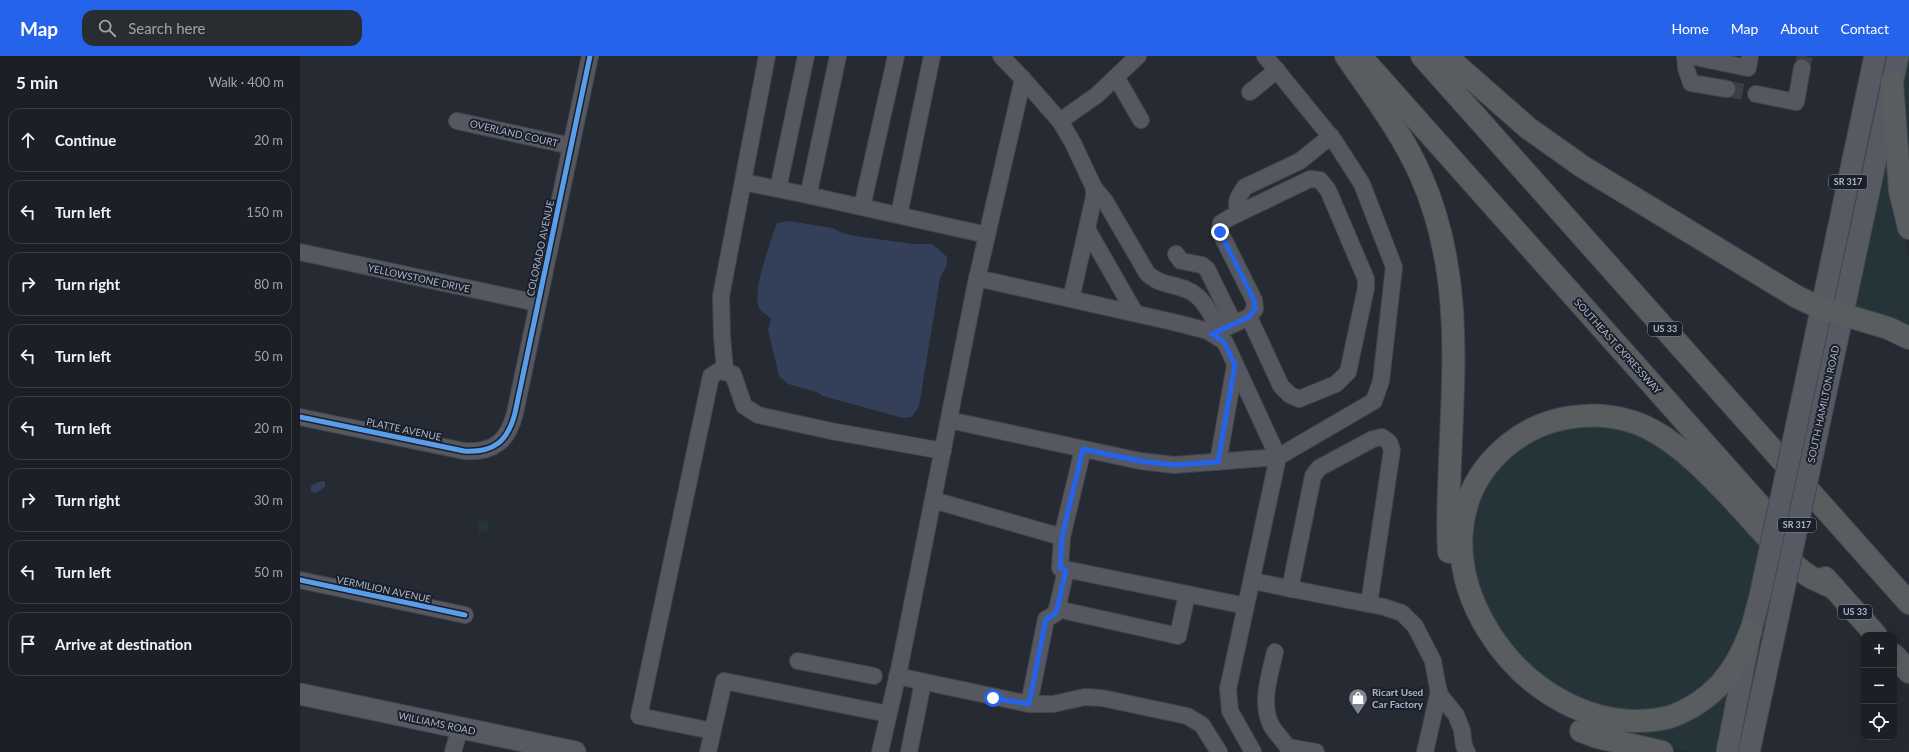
<!DOCTYPE html>
<html lang="en">
<head>
<meta charset="utf-8">
<style>
	:root { --surface:#1c2026; --page:#292d32; --text:#f1f3f6; --muted:#a0a3a7; --line:#3a3e43; --accent:#2563eb }
	body { margin:0; font-family:Lato,sans-serif; background:var(--page); color:var(--text) }
	.controls { position:absolute; right:12px; bottom:12px; display:grid; overflow:hidden; border-radius:8px; box-shadow:0 4px 16px #0002 }
	.controls button { width:36px; height:36px; display:grid; place-items:center; padding:0; border:0; border-bottom:1px solid var(--line); background:var(--surface); color:var(--text); font:20px sans-serif }
	.stop { position:absolute; width:12px; height:12px; margin:-9px; border:3px solid #2563eb; border-radius:50%; background:#fff }
	.stop.end { background:#2563eb; border-color:#fff; box-shadow:0 1px 4px #0008 }
	.list { margin:0; padding:0; list-style:none }
	h2 { display:flex; justify-content:space-between; align-items:center; height:52px; margin:0; padding:0 16px; font-size:17px }
	h2 small { font-size:13px; font-weight:400; color:var(--muted) }
	.list li { display:grid; grid-template-columns:26px 1fr auto; gap:12px; align-items:center; box-sizing:border-box; height:64px; margin:0 8px 8px; padding:0 8px; border:1px solid var(--line); border-radius:12px }
	.list b { display:block; font-size:15px; white-space:nowrap }
	.list em { font-size:13px; font-style:normal; color:var(--muted) }
	.icon { flex:none; width:22px; height:22px; fill:none; stroke:currentColor; stroke-width:2; stroke-linecap:round; stroke-linejoin:round }
	.map { position:relative; flex:none; width:1609px; height:696px; overflow:hidden }
	header { display:flex; align-items:center; gap:24px; box-sizing:border-box; height:56px; padding:0 20px; background:var(--accent); color:#fff }
	header strong { font-size:19px }
	nav { display:flex; gap:22px; margin-inline-start:auto; font-size:14px }
	.search { width:280px; height:36px; background:var(--page); display:flex; align-items:center; gap:10px; box-sizing:border-box; padding:0 14px; border-radius:12px; color:var(--muted); font-size:15px }
	main { display:flex }
	aside { flex:1; background:var(--surface) }
	.map>svg:first-child { display:block }
	.green { fill:#243438 }
	.water { fill:#343f5a }
	.lines { fill:none; stroke-linecap:round; stroke-linejoin:round }
	.minor-tunnel { stroke:#3b3f48; stroke-width:16; stroke-dasharray:16 8; stroke-linecap:butt }
	.minor-casing { stroke:#44464d; stroke-width:18 }
	.major-casing { stroke:#43474f; stroke-width:23 }
	.highway-casing { stroke:#43464d; stroke-width:24 }
	.minor { stroke:#555860; stroke-width:16 }
	.major { stroke:#575a62; stroke-width:21 }
	.highway { stroke:#5a5d60; stroke-width:22 }
	.major-bridge-casing { stroke:#43474f; stroke-width:23; stroke-linecap:butt }
	.major-bridge { stroke:#575a62; stroke-width:21 }
	.cycleway-casing { stroke:#1a1f2c; stroke-width:8 }
	.cycleway { stroke:#5a9eea; stroke-width:5 }
	.route { stroke:#2563eb; stroke-width:5 }
	.labels { text-anchor:middle; stroke-width:4; stroke-linejoin:round; paint-order:stroke }
	.shield { fill:#1a1f2c; stroke:#828796; stroke-width:1 }
	.shield-label { font-size:9px; font-weight:bold; fill:#afb4c4 }
	.street-label { font-size:10px; fill:#afb4c4; stroke:#1a1f2c }
	.poi-label { font-size:10px; font-weight:bold; fill:#afb4c4; stroke:#1a1f2c; text-anchor:start }
</style>
</head>
<body>
<header>
<strong>Map</strong>
<div class="search"><svg class="icon" aria-label="search" viewBox="0 0 24 24"><circle cx="10" cy="10" r="6"/><path d="M15 15l6 6"/></svg>Search here</div>
<nav><a>Home</a><a>Map</a><a>About</a><a>Contact</a></nav>
</header>
<main>
<aside>
<h2>5 min<small>Walk · 400 m</small></h2>
<ul class="list">
<li><svg class="icon" aria-label="ahead" viewBox="0 0 24 24"><path d="M12 20V5M6 11l6-6 6 6"/></svg><div><b>Continue</b></div><em>20 m</em></li>
<li><svg class="icon" aria-label="left" viewBox="0 0 24 24"><path d="M17 20v-9H6M10 6l-5 5 5 5"/></svg><div><b>Turn left</b></div><em>150 m</em></li>
<li><svg class="icon" aria-label="right" viewBox="0 0 24 24"><path d="M7 20v-9h11M14 6l5 5-5 5"/></svg><div><b>Turn right</b></div><em>80 m</em></li>
<li><svg class="icon" aria-label="left" viewBox="0 0 24 24"><path d="M17 20v-9H6M10 6l-5 5 5 5"/></svg><div><b>Turn left</b></div><em>50 m</em></li>
<li><svg class="icon" aria-label="left" viewBox="0 0 24 24"><path d="M17 20v-9H6M10 6l-5 5 5 5"/></svg><div><b>Turn left</b></div><em>20 m</em></li>
<li><svg class="icon" aria-label="right" viewBox="0 0 24 24"><path d="M7 20v-9h11M14 6l5 5-5 5"/></svg><div><b>Turn right</b></div><em>30 m</em></li>
<li><svg class="icon" aria-label="left" viewBox="0 0 24 24"><path d="M17 20v-9H6M10 6l-5 5 5 5"/></svg><div><b>Turn left</b></div><em>50 m</em></li>
<li><svg class="icon" aria-label="arrive" viewBox="0 0 24 24"><path d="M6 21V4h12l-3 4 3 4H6"/></svg><div><b>Arrive at destination</b></div></li>
</ul>
</aside>
<div class="map">
<svg width="1609" height="696" viewBox="0 0 1609 696">
	<rect width="100%" height="100%" fill="#262a32"/>
	<!-- green -->
	<g class="green">
		<path d="M1607,0H1609V140L1601,35Z"/>
		<path d="M1587,98L1609,201V275L1555,257L1576,157Z"/>
		<path d="M1298,364L1357,383L1413,436L1461,486L1439,576L1417,618L1380,647L1336,659L1287,654L1211,598L1168,518L1169,472L1184,430L1206,399L1247,374Z"/>
		<path d="M188,464L190,475L179,477L177,466Z"/>
		<path d="M1429,628L1416,696H1389L1322,682L1324,675L1358,670Z"/>
	</g>
	<!-- water -->
	<g class="water">
		<path d="M489,165L532,172L542,177L555,180L614,188H632L646,200C650,209 643,214 640,222L619,350L612,361L603,362L523,340L517,336L488,328L479,320L468,274L471,263C468,259 462,257 460,253C450,238 471,186 476,169L477,167Z"/>
		<path d="M21,425L25,426V431L15,437L11,435V430Z"/>
	</g>
	<g class="lines">
		<!-- minor-tunnel -->
		<g class="minor-tunnel">
			<path d="M1502,12L1505,0"/>
			<path d="M1427,33L1456,38"/>
		</g>
		<!-- minor casing -->
		<g class="minor-casing">
			<g id="minor">
				<path d="M538,0L509,136L512,140L687,179"/>
				<path d="M1385,0L1386,12L1391,27L1427,33"/>
				<path d="M1390,0L1448,12L1450,0"/>
				<path d="M816,21L841,64"/>
				<path d="M723,23L760,65L773,87L794,132V141L771,243"/>
				<path d="M950,36L977,14"/>
				<path d="M1456,38L1496,46L1502,12"/>
				<path d="M157,65L271,90"/>
				<path d="M760,65L797,39L838,0"/>
				<path d="M443,126L512,140"/>
				<path d="M794,132L805,145L847,217C861,232 883,227 897,240C908,249 913,263 920,274"/>
				<path d="M478,133L506,0"/>
				<path d="M562,151L596,0"/>
				<path d="M939,157C934,147 939,139 945,131L1000,105L1031,80"/>
				<path d="M599,159L632,0"/>
				<path d="M787,173L835,257"/>
				<path d="M0,196L237,247"/>
				<path d="M876,198L881,205L902,209L907,213L934,268"/>
				<path d="M912,278L949,261L955,253L954,244L920,176L921,167L931,161L1010,123L1020,124L1028,134L1066,223V232L1048,316L1036,328L999,343L990,339L981,330L949,261"/>
				<path d="M425,315L422,280L421,240L467,0"/>
				<path d="M0,361L164,395C194,397 208,385 215,357L290,0"/>
				<path d="M649,364L840,405L874,409L978,401L925,286L908,275L873,266L677,222"/>
				<path d="M918,406L935,309"/>
				<path d="M633,444L762,481L760,512L946,550"/>
				<path d="M762,481L783,393"/>
				<path d="M766,514L757,553L874,579L878,580L887,538"/>
				<path d="M0,524L165,559"/>
				<path d="M952,525L1084,551L1102,557L1115,570L1133,605L1139,638L1156,659L1162,674L1164,690L1167,696"/>
				<path d="M990,533L1013,420L1019,412L1073,383L1082,381L1089,386L1092,394L1069,548"/>
				<path d="M975,596C970,618 960,647 971,669C977,679 985,686 991,696"/>
				<path d="M498,605L574,620"/>
				<path d="M597,620L729,648H753L785,641L802,642L887,660L902,669L919,696"/>
				<path d="M729,648L746,563L755,558L757,553"/>
				<path d="M412,675L339,660L411,320L419,315L433,318L444,350L458,359L531,375L643,395"/>
				<path d="M988,691L1016,696"/>
				<path d="M153,696L160,672"/>
				<path d="M408,696L424,625L588,658"/>
				<path d="M580,696L600,609L676,227L723,23L701,0"/>
				<path d="M609,696L623,626"/>
				<path d="M953,696L930,655L928,633L978,401L1074,345L1081,325L1094,211L1062,128L1035,86L965,0"/>
				<path d="M1125,696L1139,635"/>
			</g>
		</g>
		<!-- major casing -->
		<g class="major-casing">
			<g id="major">
				<path d="M1499,358L1575,0"/>
				<path d="M1517,378L1598,0"/>
				<path d="M0,638L275,696"/>
				<path d="M1427,696L1451,574L1460,540"/>
				<path d="M1449,696L1478,561"/>
			</g>
		</g>
		<!-- highway casing -->
		<g class="highway-casing">
			<g id="highway">
				<path d="M1046,0C1073,39 1102,77 1121,120C1162,213 1154,308 1150,406C1149,436 1147,466 1149,496"/>
				<path d="M1122,0L1609,547"/>
				<path d="M1146,0L1228,72L1283,111L1497,241L1521,252L1588,272L1609,282"/>
				<path d="M1062,2L1487,480"/>
				<path d="M1592,25L1600,135L1609,172"/>
				<path d="M1525,522L1576,579"/>
				<path d="M1451,574C1436,616 1413,645 1370,661C1223,696 1086,487 1209,388C1242,361 1290,353 1330,365C1380,379 1432,443 1467,481C1480,494 1493,510 1509,520C1517,525 1526,528 1534,532"/>
				<path d="M1594,599L1609,616"/>
				<path d="M1281,675L1297,681L1362,696"/>
			</g>
		</g>
		<!-- minor -->
		<use href="#minor" class="minor"/>
		<!-- major -->
		<use href="#major" class="major"/>
		<!-- highway -->
		<use href="#highway" class="highway"/>
		<!-- major-bridge casing -->
		<g class="major-bridge-casing">
			<g id="major-bridge">
				<path d="M1460,540L1499,358"/>
				<path d="M1478,561L1517,378"/>
			</g>
		</g>
		<!-- major-bridge -->
		<use href="#major-bridge" class="major-bridge"/>
		<!-- cycleway casing -->
		<g class="cycleway-casing">
			<g id="cycleway">
				<path d="M0,361L164,395C194,397 208,385 215,357L290,0"/>
				<path d="M0,524L165,559"/>
			</g>
		</g>
		<!-- cycleway -->
		<use href="#cycleway" class="cycleway"/>
	</g>
	<g class="lines">
		<!-- route -->
		<path class="route" d="M693,642L729,648L746,563L755,558L757,553L766,514L760,512L762,481L783,393L840,405L874,409L918,406L935,309L924,286L912,278L949,261L955,253L954,244L920,176"/>
	</g>
	<!-- icons -->
	<defs>
		<g id="shop-pin" transform="scale(1)"><path d="M0 17L-7.5 6A9.5 9.5 0 1 1 7.5 6Z" fill="#7f8491" stroke="#1a1f2c"/><path d="M-5-2.5h2.3a2.7 3.5 0 0 1 5.4 0H5L5.5 6h-11ZM-1.5-2.5h3a1.5 2.3 0 0 0-3 0Z" fill="#fff"/></g>
	</defs>
	<g fill-rule="evenodd">
		<use href="#shop-pin" x="1058" y="642"/>
	</g>
	<g class="labels">
		<!-- shield labels -->
		<g class="shield">
			<rect x="1529" y="119" width="38" height="14" rx="3"/>
			<rect x="1348" y="266" width="34" height="14" rx="3"/>
			<rect x="1478" y="462" width="38" height="14" rx="3"/>
			<rect x="1538" y="549" width="34" height="14" rx="3"/>
		</g>
		<g class="shield-label">
			<text x="1548" y="129">SR 317</text>
			<text x="1365" y="276">US 33</text>
			<text x="1497" y="472">SR 317</text>
			<text x="1555" y="559">US 33</text>
		</g>
		<!-- street labels -->
		<g class="street-label">
			<text transform="translate(214 77) rotate(13)" y="4">OVERLAND COURT</text>
			<text transform="translate(240 192) rotate(-78)" y="4">COLORADO AVENUE</text>
			<text transform="translate(119 222) rotate(12)" y="4">YELLOWSTONE DRIVE</text>
			<text transform="translate(1318 290) rotate(48)" y="4">SOUTHEAST EXPRESSWAY</text>
			<text transform="translate(1523 348) rotate(-78)" y="4">SOUTH HAMILTON ROAD</text>
			<text transform="translate(104 373) rotate(12)" y="4">PLATTE AVENUE</text>
			<text transform="translate(84 533) rotate(12)" y="4">VERMILION AVENUE</text>
			<text transform="translate(137 667) rotate(12)" y="4">WILLIAMS ROAD</text>
		</g>
		<!-- poi labels -->
		<g class="poi-label">
			<text x="1072" y="640">Ricart Used<tspan x="1072" dy="12">Car Factory</tspan></text>
		</g>
	</g>
</svg>
<div class="controls">
<button>+</button>
<button>−</button>
<button><svg class="icon" aria-label="locate" viewBox="0 0 24 24"><circle cx="12" cy="12" r="6"/><path d="M12 2v4M12 18v4M2 12h4M18 12h4"/></svg></button>
</div>
<div class="stop" style="left:693px;top:642px"></div>
<div class="stop end" style="left:920px;top:176px"></div>
</div>
</main>
</body>
</html>
